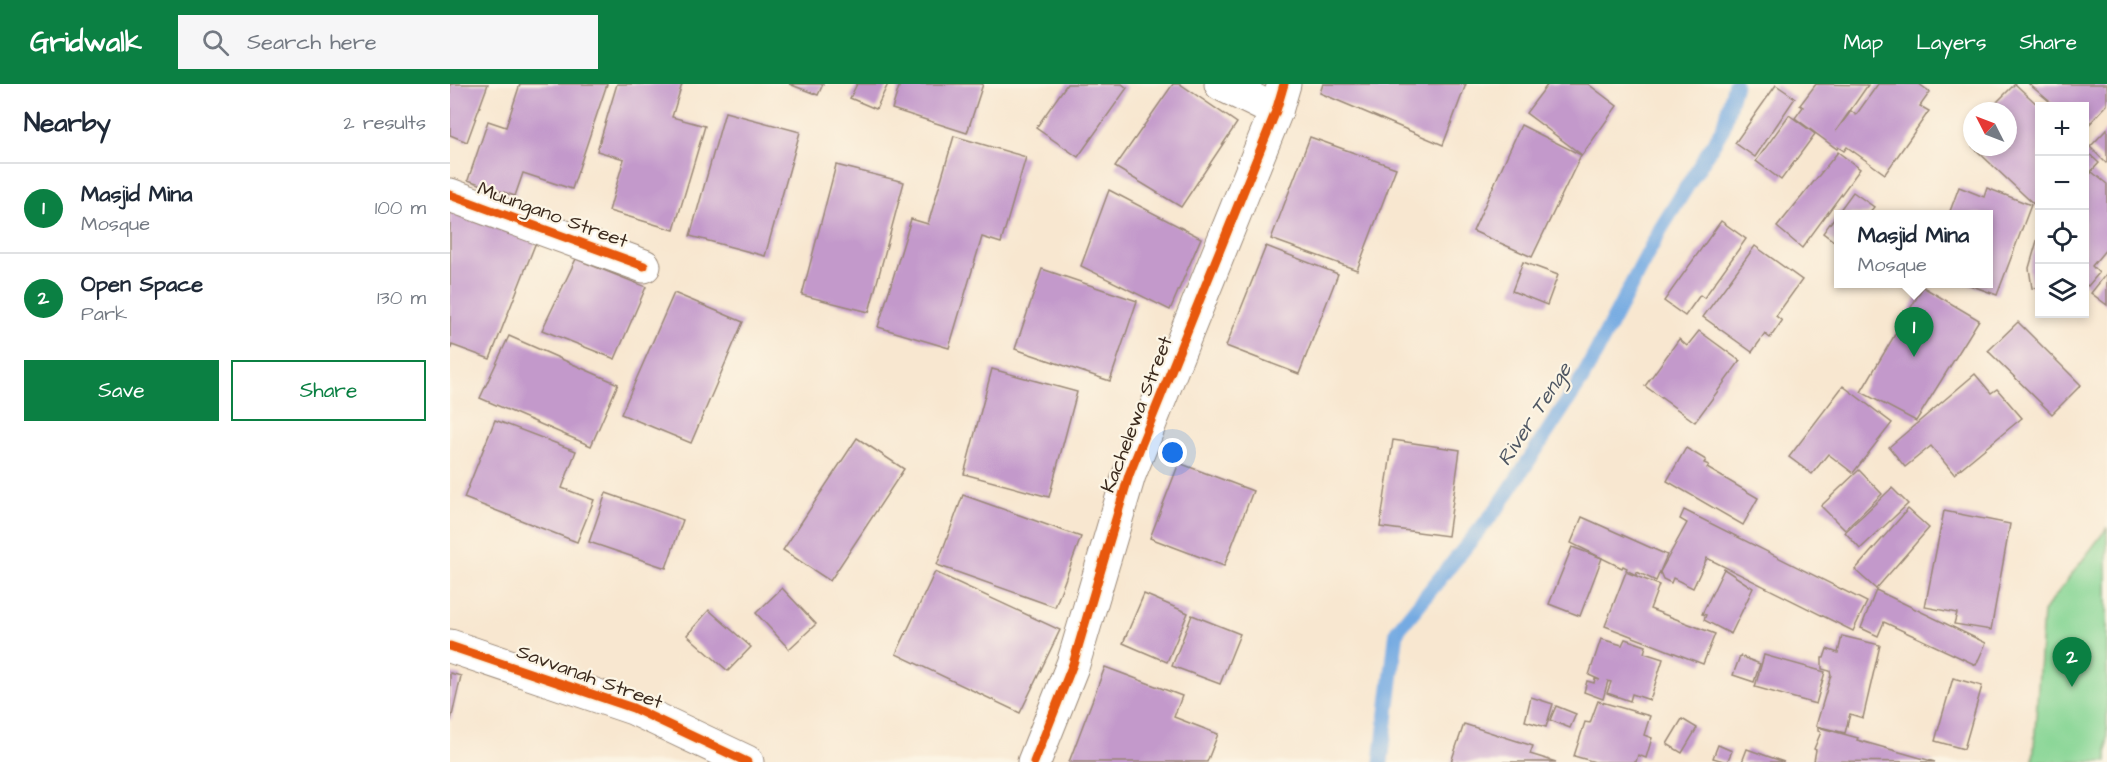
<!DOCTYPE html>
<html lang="en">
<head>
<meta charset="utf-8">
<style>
	:root { --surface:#fff; --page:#f6f6f7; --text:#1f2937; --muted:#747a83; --line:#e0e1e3; --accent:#0b8043 }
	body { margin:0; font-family:"Architects Daughter",sans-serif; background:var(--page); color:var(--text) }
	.controls { position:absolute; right:18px; top:18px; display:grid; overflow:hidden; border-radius:0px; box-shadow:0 3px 9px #0003 }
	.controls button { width:54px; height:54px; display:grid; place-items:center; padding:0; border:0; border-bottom:2px solid var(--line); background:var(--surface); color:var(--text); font:30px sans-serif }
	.compass { position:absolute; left:1513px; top:18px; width:54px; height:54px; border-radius:50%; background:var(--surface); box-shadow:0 3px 9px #0003; rotate:312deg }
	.you { position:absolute; left:723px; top:369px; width:21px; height:21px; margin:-15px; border:4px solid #fff; border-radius:50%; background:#1a73e8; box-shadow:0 0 0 9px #1a73e833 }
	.badge { display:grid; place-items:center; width:39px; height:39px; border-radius:50%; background:var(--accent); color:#fff; font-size:20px; font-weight:700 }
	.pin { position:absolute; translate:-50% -50px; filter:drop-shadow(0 2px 3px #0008) }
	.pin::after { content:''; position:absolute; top:32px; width:21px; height:18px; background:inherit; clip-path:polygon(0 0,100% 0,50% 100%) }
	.popup { position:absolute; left:1384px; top:126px; width:159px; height:78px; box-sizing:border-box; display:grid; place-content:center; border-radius:0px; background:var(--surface); filter:drop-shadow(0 2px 4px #0005); font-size:20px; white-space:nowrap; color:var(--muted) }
	.popup b { font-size:22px; color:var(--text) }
	.popup::after { content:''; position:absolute; left:50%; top:100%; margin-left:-12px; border:12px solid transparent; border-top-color:var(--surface) }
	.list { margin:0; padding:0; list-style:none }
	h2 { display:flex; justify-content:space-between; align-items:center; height:78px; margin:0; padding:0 24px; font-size:26px }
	h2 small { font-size:20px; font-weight:400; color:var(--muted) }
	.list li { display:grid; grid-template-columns:39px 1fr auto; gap:18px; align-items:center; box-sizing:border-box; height:90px; padding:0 24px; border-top:2px solid var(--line) }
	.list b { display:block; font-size:22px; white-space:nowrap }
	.list p { margin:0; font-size:20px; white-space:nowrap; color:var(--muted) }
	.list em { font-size:20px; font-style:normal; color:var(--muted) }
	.actions { display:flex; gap:12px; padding:18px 24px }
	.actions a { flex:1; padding:14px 0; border:2px solid var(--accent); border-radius:0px; text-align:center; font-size:21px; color:var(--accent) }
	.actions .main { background:var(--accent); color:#fff }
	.icon { flex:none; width:33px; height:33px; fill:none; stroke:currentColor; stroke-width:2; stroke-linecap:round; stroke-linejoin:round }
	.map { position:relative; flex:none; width:1657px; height:678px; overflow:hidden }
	header { display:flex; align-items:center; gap:36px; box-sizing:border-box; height:84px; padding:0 30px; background:var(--accent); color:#fff }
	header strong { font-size:28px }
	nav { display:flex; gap:33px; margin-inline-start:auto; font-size:21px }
	.search { width:420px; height:54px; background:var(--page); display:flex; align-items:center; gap:15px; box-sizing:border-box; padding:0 21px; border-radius:0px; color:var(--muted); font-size:22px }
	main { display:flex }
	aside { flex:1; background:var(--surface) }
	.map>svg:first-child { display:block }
	.green { fill:#86d594; stroke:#608059; stroke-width:1.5 }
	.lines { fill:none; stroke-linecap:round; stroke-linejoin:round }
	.stream { stroke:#75aae2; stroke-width:15 }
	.building { fill:#c399cb }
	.minor-casing { stroke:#9a8877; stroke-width:35 }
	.minor { stroke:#fff; stroke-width:33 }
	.cycleway-casing { stroke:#fcf5e5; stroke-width:13 }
	.cycleway { stroke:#e8590c; stroke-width:9 }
	.labels { text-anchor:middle; stroke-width:4.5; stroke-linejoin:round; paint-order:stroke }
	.street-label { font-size:20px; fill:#3b2a1e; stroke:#fcf5e5 }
	.water-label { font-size:21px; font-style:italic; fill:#4f5763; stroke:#fcf5e5 }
</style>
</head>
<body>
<header>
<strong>Gridwalk</strong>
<div class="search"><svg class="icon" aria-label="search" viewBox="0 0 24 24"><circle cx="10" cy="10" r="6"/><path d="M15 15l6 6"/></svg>Search here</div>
<nav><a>Map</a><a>Layers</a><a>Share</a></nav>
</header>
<main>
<aside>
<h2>Nearby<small>2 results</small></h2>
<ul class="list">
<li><span class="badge">1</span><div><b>Masjid Mina</b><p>Mosque</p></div><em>100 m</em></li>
<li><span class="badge">2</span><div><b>Open Space</b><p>Park</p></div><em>130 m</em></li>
</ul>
<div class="actions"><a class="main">Save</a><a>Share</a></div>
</aside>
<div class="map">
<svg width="1657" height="678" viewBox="0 0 1657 678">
	<rect width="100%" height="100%" fill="#fcf5e5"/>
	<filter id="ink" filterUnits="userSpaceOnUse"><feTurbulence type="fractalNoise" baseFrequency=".0167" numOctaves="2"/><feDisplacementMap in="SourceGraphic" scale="12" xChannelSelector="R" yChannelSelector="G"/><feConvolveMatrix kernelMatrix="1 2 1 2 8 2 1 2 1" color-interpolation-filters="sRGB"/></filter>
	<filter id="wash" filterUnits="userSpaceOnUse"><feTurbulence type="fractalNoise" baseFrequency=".008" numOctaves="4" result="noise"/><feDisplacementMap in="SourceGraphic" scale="24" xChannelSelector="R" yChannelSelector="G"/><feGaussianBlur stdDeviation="1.35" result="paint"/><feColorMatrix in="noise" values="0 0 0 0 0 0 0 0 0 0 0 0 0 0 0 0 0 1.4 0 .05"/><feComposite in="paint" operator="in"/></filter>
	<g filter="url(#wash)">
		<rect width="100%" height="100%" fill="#f8e7d0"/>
		<!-- green -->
		<path class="green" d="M1657,444V678H1583L1593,528Z"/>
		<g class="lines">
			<!-- stream -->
			<path class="stream" d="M931,678L947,547L1049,422L1132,295L1210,146L1273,44L1285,0"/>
		</g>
		<g id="blocks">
			<!-- building -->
			<g class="building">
				<path d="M0,0H38L17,58L0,51Z"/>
				<path d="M70,0H157L122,105L73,89L65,112L18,96L38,37L56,43Z"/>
				<path d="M167,0H232L222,33L255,42L224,146L159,127L174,75L147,67Z"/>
				<path d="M339,0H373L368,11Z"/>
				<path d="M407,0H438L426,25L400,14Z"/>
				<path d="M450,0H533L517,49L442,25Z"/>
				<path d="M617,0H672L677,4L628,73L586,44Z"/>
				<path d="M723,0H730L787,39L731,123L665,83Z"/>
				<path d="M873,0H1016L993,61L870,9Z"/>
				<path d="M1098,0H1138L1167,22L1132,71L1076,29Z"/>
				<path d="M1366,0L1418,1L1386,47L1401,27L1406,31L1428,0H1469L1480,8L1470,22L1479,27L1435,90L1397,63L1394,67L1388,63L1387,65L1345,34L1353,23L1350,21Z"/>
				<path d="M1565,0L1590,23V126L1523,63H1558V27H1538Z"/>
				<path d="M1579,0H1657V21L1634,46V22H1605Z"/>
				<path d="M1326,1L1345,14L1305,73L1285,59Z"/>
				<path d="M275,28L350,48L315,172L240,152Z"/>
				<path d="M1339,31L1365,50L1331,96L1306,77Z"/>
				<path d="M1071,41L1131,71L1082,173L1023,147Z"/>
				<path d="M1657,45V78L1656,79L1640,63Z"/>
				<path d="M504,52L576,73L551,159L532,153L499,264L428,243L461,135L478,140Z"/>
				<path d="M860,53L946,84L907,186L821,155Z"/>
				<path d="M1634,65L1649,79L1634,95Z"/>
				<path d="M1388,68L1410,85L1352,164L1327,143Z"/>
				<path d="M386,81L454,98L419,228L352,211Z"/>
				<path d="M1642,88L1657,100V164L1642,182L1649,189L1638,202L1634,199V97Z"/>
				<path d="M1509,103L1534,113L1537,104L1581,121L1547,211L1517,200H1539V130H1499Z"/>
				<path d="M659,106L751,154L720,226L631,182Z"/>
				<path d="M1403,108L1424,123L1418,130H1389V161L1373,149Z"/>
				<path d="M0,119L88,153L40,275L2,261L0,267Z"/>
				<path d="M1271,137L1296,155L1254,214L1250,211L1235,232L1214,217Z"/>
				<path d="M1589,150L1590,205L1582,204L1579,184Z"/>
				<path d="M816,162L888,190L849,290L776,262Z"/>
				<path d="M1305,162L1352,196L1326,232L1332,237L1320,254L1315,250L1302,268L1253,233Z"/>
				<path d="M126,175L196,203L165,275L92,246Z"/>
				<path d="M1073,178L1108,191L1097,221L1062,207Z"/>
				<path d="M592,185L687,217L660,297L565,265Z"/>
				<path d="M1657,189V221L1641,209Z"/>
				<path d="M1473,203L1529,236L1466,337L1411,308Z"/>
				<path d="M224,209L293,238L241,359L171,330Z"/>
				<path d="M1568,238L1631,301L1602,330L1538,267Z"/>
				<path d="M1249,247L1290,277L1245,338L1195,302L1229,255L1237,262Z"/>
				<path d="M59,252L168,300L141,362L30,314Z"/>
				<path d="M542,285L627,308L599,413L514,390Z"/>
				<path d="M1525,290L1541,309L1547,305L1572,334L1504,390L1481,362L1455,383L1439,363Z"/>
				<path d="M1393,302L1442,339L1403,389L1378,370L1362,390L1339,373Z"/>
				<path d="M45,336L126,367L112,404L144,416L127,458L14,414Z"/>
				<path d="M407,354L454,385L380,497L333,466Z"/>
				<path d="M943,356L1010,366L998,452L930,443Z"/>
				<path d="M1236,364L1256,376L1254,379L1259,381L1257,384L1308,414L1293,441L1217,397Z"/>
				<path d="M729,379L803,407L774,482L700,454Z"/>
				<path d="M1409,386L1432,410L1395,446L1371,422Z"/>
				<path d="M1442,404L1458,420L1410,465L1395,448Z"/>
				<path d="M156,409L233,436L216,484L139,458Z"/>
				<path d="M513,411L631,453L605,523L487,481Z"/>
				<path d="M1458,425L1479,444L1426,505L1405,486Z"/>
				<path d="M1234,426L1417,518L1403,547L1257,474L1243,504L1223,494L1221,499L1213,495L1210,488L1237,439L1230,435Z"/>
				<path d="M1494,427L1560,440L1541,546L1504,540L1507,529L1475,523Z"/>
				<path d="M1132,433L1217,471L1206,497L1187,488L1186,491L1176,486L1177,484L1173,482L1172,484L1121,459Z"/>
				<path d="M1122,463L1152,474L1130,532L1099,520Z"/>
				<path d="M1274,485L1303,504L1281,550L1254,536L1256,531L1252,530Z"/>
				<path d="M485,488L610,546L570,629L446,570Z"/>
				<path d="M1176,488L1209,501L1200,525L1265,550L1253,580L1155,542Z"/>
				<path d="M332,504L366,540L339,565L306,529Z"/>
				<path d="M1426,506L1536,559L1526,581L1434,538L1428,552L1411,544Z"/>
				<path d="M694,510L738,529L717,578L673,559Z"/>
				<path d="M259,526L301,563L278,587L237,551Z"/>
				<path d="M742,531L790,550L770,600L722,582Z"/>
				<path d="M1392,552L1430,561L1413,634L1400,630L1395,649L1366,642L1381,591L1380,587L1372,585V574H1374L1377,565L1388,569Z"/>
				<path d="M1151,555L1172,561L1175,555L1196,562L1194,569L1213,575L1200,616L1182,610L1180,617L1157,609L1161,598L1158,597L1153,615L1134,608L1137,597L1144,599L1145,595L1150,596L1139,591Z"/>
				<path d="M1314,571L1375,588L1366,620L1305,603Z"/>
				<path d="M1290,572L1310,580L1304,598L1283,591Z"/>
				<path d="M655,583L732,612L724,633L768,650L757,678H619Z"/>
				<path d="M0,589L11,592L1,636H0Z"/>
				<path d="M1503,594L1532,602L1514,665L1485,657Z"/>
				<path d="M1081,613L1103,620L1096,643L1075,637Z"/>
				<path d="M1148,617L1200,632L1194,651L1202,654L1196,674L1188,671L1186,678H1145L1124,672L1135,638L1140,639Z"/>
				<path d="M1106,622L1126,630L1120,644L1100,636Z"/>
				<path d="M1232,635L1247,644L1232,669L1217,660Z"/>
				<path d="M1014,640L1083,662L1080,670L1106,678H1001Z"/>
				<path d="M1368,643L1408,654L1407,656L1485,678L1364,677L1366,666L1364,665L1371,648L1368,647Z"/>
				<path d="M1268,661L1282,667L1277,678L1263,674Z"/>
				<path d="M1297,665L1334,678H1292Z"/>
			</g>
		</g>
	</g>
	<g filter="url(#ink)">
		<use href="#blocks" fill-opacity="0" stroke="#9a8877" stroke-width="1.5"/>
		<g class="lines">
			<!-- minor casing -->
			<g class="minor-casing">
				<g id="minor">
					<path d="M771,0L826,27"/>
					<path d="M0,111L194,182"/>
					<path d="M0,562L183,624L297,678"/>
					<path d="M584,678L623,580L679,391L826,27L834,0"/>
				</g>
			</g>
			<!-- minor -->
			<use href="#minor" class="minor"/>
			<!-- cycleway casing -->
			<g class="cycleway-casing">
				<g id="cycleway">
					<path d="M0,111L194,182"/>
					<path d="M0,562L183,624L297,678"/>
					<path d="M584,678L623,580L679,391L826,27L834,0"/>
				</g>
			</g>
			<!-- cycleway -->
			<use href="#cycleway" class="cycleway"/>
		</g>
	</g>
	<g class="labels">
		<!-- street labels -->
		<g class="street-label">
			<text transform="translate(103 130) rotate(20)" y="7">Muungano Street</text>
			<text transform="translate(686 330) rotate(-69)" y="7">Kachelewa Street</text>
			<text transform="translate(140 592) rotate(20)" y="7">Savvanah Street</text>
		</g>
		<!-- water labels -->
		<g class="water-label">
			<text transform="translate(1084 330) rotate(-57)" y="7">River Tenge</text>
		</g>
	</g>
</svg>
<div class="controls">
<button>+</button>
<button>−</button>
<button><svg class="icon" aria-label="locate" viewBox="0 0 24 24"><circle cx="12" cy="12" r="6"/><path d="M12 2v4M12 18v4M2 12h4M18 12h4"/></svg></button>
<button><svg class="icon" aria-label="layers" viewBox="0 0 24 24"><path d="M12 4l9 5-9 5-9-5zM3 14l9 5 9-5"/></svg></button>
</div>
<svg class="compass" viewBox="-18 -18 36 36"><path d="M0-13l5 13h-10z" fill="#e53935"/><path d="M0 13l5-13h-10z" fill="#747a83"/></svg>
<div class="you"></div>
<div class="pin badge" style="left:1464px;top:273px">1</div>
<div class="popup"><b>Masjid Mina</b>Mosque</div>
<div class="pin badge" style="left:1622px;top:603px">2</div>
</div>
</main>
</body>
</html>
